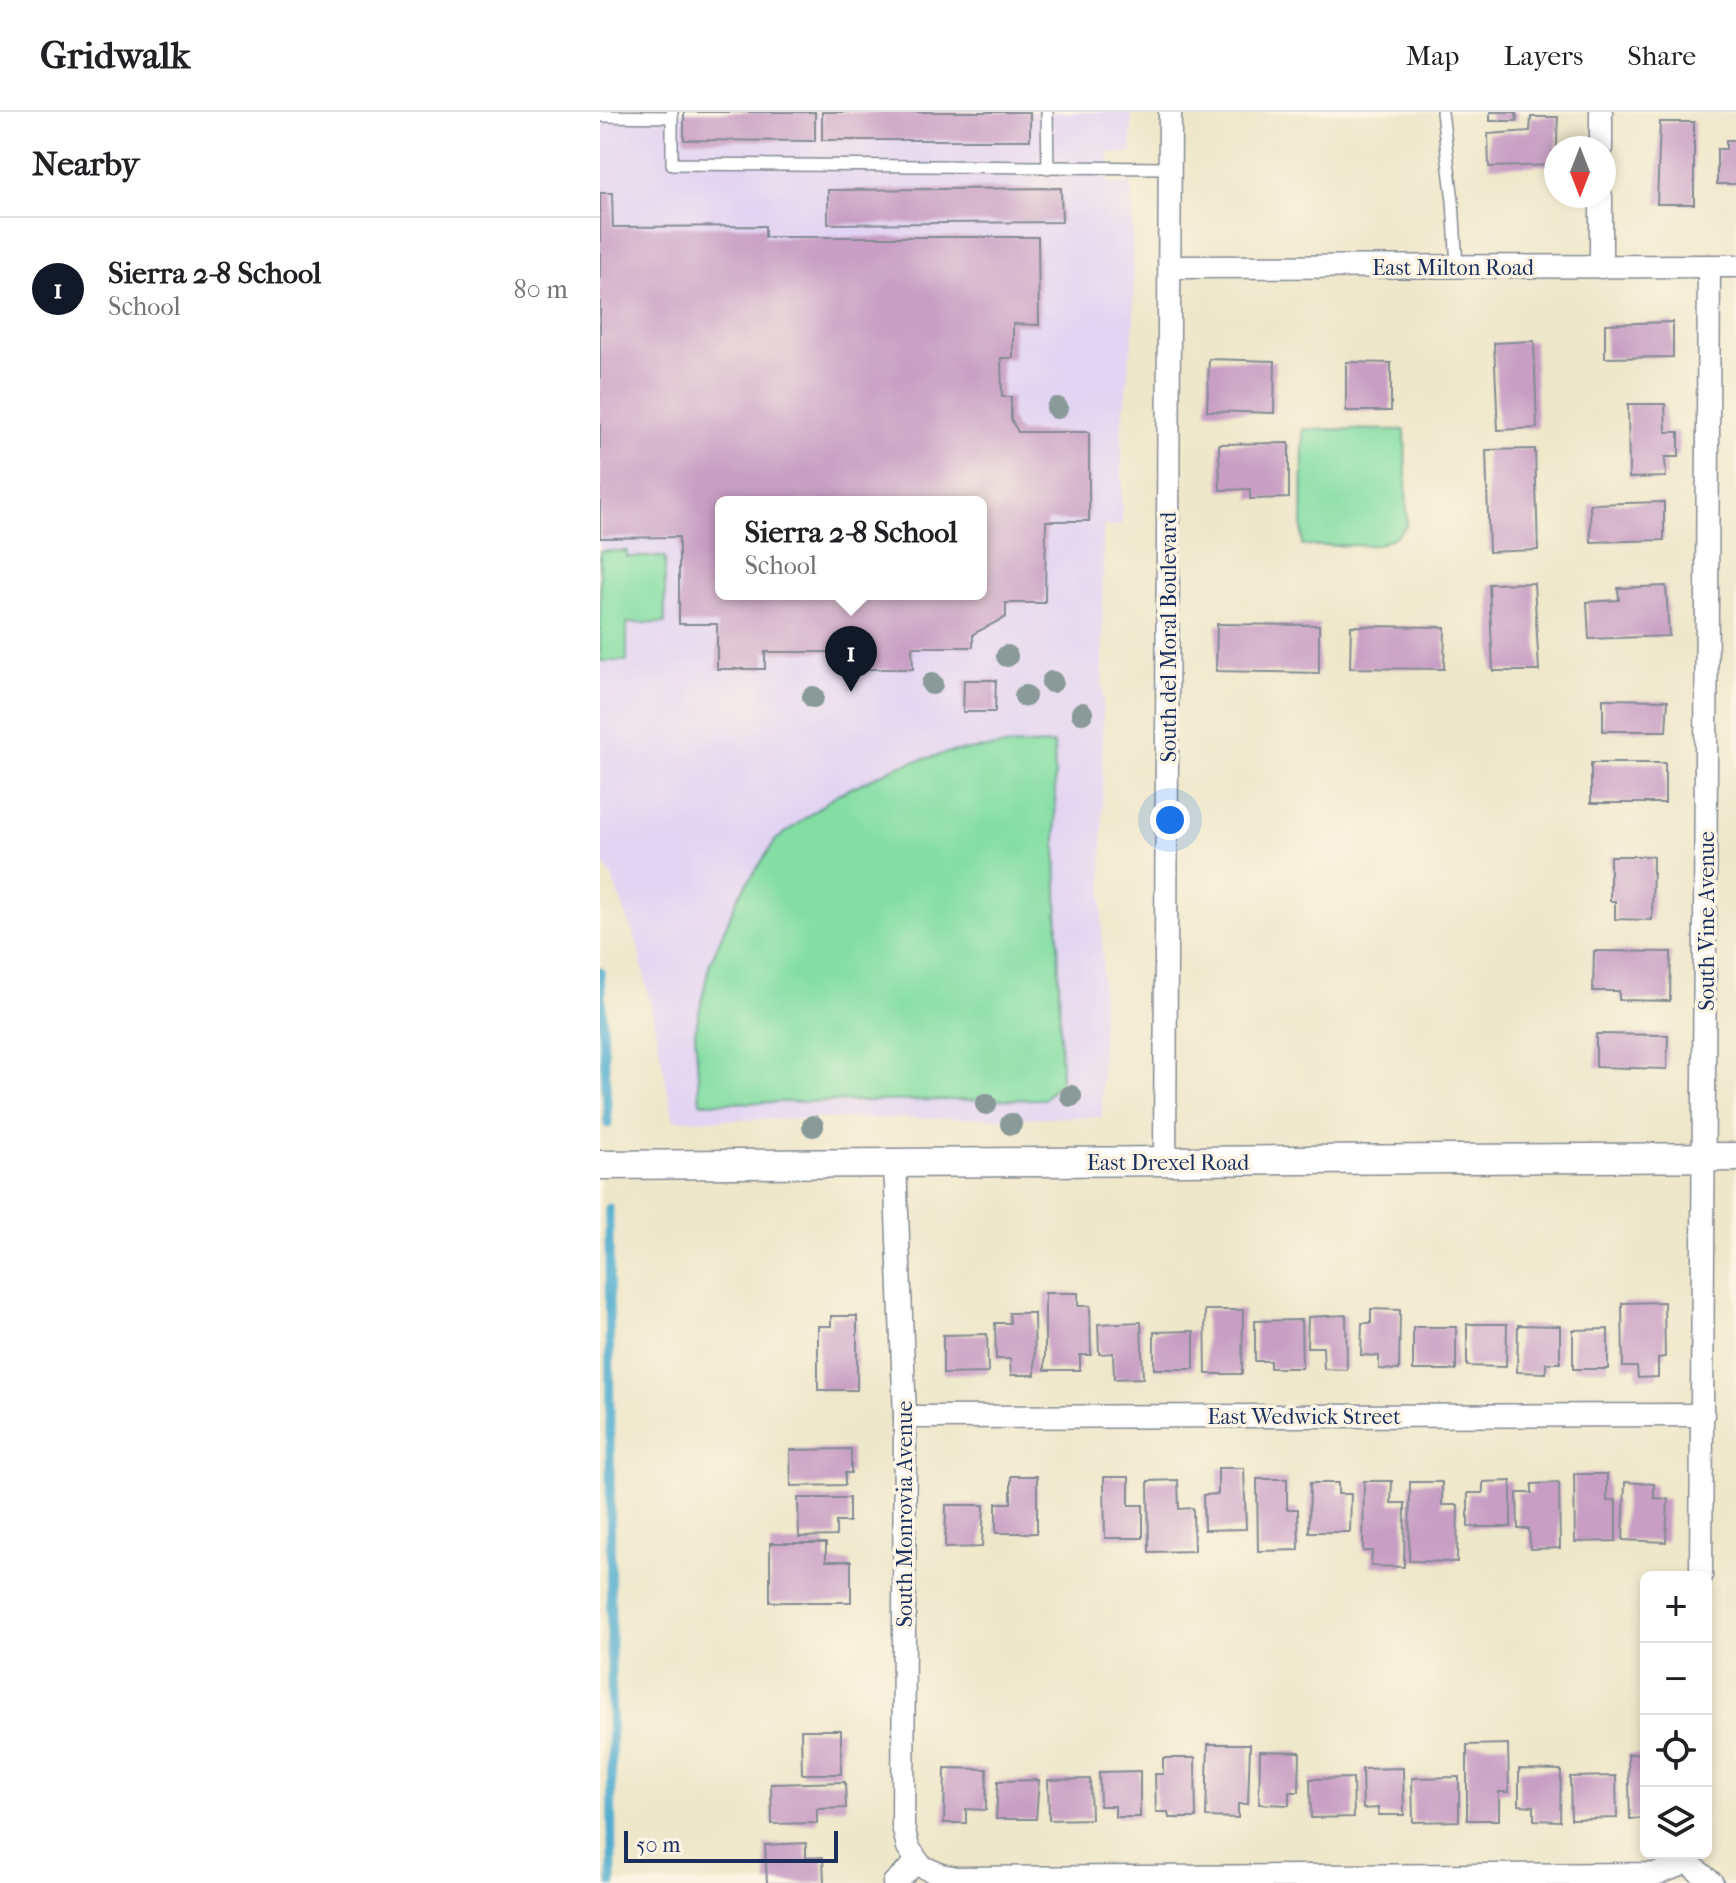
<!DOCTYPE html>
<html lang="en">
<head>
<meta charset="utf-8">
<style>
	:root { --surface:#fff; --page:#f2f2f2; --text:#202124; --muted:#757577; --line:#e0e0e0; --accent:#111827 }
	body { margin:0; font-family:"IM FELL French Canon",serif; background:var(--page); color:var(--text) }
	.controls { position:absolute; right:24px; bottom:24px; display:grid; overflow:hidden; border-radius:12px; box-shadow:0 4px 12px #0003 }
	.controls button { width:72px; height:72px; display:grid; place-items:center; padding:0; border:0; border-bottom:2px solid var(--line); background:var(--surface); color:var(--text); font:40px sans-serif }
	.compass { position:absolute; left:944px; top:24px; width:72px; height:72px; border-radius:50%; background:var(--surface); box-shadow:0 4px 12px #0003; rotate:180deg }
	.scale { position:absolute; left:24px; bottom:20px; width:214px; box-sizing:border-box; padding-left:8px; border:4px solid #1b2f5e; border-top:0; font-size:22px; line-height:28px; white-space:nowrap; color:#1b2f5e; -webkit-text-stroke:6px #fcf5e5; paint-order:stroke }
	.you { position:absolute; left:570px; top:708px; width:28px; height:28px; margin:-20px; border:6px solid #fff; border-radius:50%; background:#1a73e8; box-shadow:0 0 0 12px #1a73e833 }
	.badge { display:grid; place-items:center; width:52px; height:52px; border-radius:50%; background:var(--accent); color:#fff; font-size:26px; font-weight:700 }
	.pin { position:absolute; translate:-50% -66px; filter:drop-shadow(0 2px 4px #0008) }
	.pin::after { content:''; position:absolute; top:42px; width:28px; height:24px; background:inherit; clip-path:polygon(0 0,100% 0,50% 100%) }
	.popup { position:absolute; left:115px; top:384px; width:272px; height:104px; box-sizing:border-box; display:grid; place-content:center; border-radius:12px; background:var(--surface); filter:drop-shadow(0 2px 6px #0005); font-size:26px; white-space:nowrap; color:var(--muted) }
	.popup b { font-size:30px; color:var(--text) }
	.popup::after { content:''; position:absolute; left:50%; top:100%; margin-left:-16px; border:16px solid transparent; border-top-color:var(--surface) }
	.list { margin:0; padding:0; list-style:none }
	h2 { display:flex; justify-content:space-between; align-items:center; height:104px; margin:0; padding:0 32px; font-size:34px }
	h2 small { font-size:26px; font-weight:400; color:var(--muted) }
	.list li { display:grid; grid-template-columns:52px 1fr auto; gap:24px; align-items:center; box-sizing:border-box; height:144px; padding:0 32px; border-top:2px solid var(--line) }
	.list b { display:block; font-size:30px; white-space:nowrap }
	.list p { margin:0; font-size:26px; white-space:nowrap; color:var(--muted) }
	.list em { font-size:26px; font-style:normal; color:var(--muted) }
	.icon { flex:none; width:44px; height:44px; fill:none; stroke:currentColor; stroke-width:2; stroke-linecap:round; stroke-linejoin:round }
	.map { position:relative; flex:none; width:1136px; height:1771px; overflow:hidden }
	header { display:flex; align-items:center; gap:48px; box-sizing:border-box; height:112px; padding:0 40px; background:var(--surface); border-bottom:2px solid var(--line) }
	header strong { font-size:38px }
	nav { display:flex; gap:44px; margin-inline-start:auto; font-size:28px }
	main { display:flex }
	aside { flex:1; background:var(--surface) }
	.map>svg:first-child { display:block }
	.built { fill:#e2d4f3; fill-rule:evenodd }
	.green { fill:#84dea4; stroke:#508681; stroke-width:2 }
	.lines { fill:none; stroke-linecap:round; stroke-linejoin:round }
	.stream { stroke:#51adcf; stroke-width:9 }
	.building { fill:#c89ec4; fill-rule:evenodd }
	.service-casing { stroke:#858b94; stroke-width:14 }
	.minor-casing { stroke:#858b94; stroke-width:25 }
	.tertiary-casing { stroke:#858b94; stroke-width:31 }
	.service { stroke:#fff; stroke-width:11 }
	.minor { stroke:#fff; stroke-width:22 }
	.tertiary { stroke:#fff; stroke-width:28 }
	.tree { fill:#899a98 }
	.labels { text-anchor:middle; stroke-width:7; stroke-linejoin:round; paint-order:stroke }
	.street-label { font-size:22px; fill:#1b2f5e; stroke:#fcf5e5 }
</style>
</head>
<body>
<header>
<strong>Gridwalk</strong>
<nav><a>Map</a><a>Layers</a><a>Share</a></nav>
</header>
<main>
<aside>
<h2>Nearby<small></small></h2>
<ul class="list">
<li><span class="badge">1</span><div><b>Sierra 2-8 School</b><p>School</p></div><em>80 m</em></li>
</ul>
</aside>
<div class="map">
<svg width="1136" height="1771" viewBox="0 0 1136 1771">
	<rect width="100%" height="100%" fill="#fcf5e5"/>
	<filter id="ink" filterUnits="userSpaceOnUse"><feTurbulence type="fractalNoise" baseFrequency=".0125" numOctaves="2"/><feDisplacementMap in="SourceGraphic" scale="16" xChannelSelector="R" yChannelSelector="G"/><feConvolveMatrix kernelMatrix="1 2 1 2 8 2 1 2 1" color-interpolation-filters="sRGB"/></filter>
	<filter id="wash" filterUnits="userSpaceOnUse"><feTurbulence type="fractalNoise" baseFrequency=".006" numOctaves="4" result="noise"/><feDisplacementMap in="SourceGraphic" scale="32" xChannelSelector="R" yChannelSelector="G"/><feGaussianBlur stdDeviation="1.8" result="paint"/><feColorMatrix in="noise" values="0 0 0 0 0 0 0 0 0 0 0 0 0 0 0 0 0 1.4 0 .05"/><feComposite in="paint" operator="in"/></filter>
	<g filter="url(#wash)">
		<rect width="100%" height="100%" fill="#efe7c9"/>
		<!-- built -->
		<path class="built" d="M0,0H531L532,41H509V71L532,72L534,212L522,313V414H503L502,1005L74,1008L38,834L12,766L0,745ZM121,390H381V482H121Z"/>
		<!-- green -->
		<g class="green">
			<path d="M703,317L805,318L807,413L795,425L777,433L702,434Z"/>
			<path d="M0,439H27V445H65V511H27V549H0Z"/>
			<path d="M454,632L461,969L444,987L100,991L95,920L109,854L138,785L176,728L236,683L298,654L351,640L403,634Z"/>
		</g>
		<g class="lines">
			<!-- stream -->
			<g class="stream">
				<path d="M0,859L8,1012"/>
				<path d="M9,1096L12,1771"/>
			</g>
		</g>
		<g id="blocks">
			<!-- building -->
			<g class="building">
				<path d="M84,0H215V29L84,28Z"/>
				<rect x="222" y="0" width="208" height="28"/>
				<path d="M890,0H916L917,9H890Z"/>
				<path d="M931,5H958L956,53L889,55L888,22L930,19Z"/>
				<path d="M1060,10H1094V92H1057Z"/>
				<path d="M1126,28H1136V72H1117V37H1126Z"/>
				<path d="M461,76L462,110L228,112V78Z"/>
				<path d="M0,81H12L13,115L165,114V125H438L439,213L413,212V246H401L402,285H411V307L418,320H489V409H446L445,491H406V505L373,522V535H312L313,557H263L264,540H165V557H117V512H79V425L0,426ZM121,390H381V482H121Z"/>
				<path d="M1073,210V245L1005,246V212Z"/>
				<path d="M934,229L937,316L898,318L894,231Z"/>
				<path d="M609,247L675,249L674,301L607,299Z"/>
				<path d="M746,250L791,251V299H746Z"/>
				<path d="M1028,292H1065L1066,320H1079V345H1065L1066,365L1029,366Z"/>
				<path d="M689,331V386L650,387V377L620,378L619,332Z"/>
				<path d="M935,337L938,438L889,440L886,338Z"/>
				<path d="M1064,390V428L991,430L990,392Z"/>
				<path d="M934,471L939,559H893L889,472Z"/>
				<path d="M1066,474L1069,524L989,527L987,490L1019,488L1018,476Z"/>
				<path d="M617,512L719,513V561L616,559Z"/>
				<path d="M751,514L845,515L844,557L750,556Z"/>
				<path d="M364,568H396L395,600H363Z"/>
				<path d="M1003,587L1068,588L1066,619H1003Z"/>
				<rect x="991" y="651" width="74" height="40"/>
				<path d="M1010,744H1053L1052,808L1015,807V789H1010Z"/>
				<path d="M994,839L1071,840L1070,889L1019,888V879H993Z"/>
				<path d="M996,922L1068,923L1067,957L996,955Z"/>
				<path d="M445,1181H478V1194H490L491,1243H480V1258H445Z"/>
				<path d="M1064,1190L1065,1245L1058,1246V1265L1038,1266L1037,1255H1023L1022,1191Z"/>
				<path d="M771,1197L800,1198L799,1258L779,1257V1244L761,1243L762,1211H771Z"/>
				<path d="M605,1198H643L642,1262H606Z"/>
				<path d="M409,1201H434L435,1263H411L410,1247H396L395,1211H410Z"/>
				<path d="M746,1203L747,1258L724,1257L723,1235H707L708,1205Z"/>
				<path d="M231,1204H257V1278H218V1214H231Z"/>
				<path d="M701,1208L702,1256H670V1249H655V1209Z"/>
				<path d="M541,1210L543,1266L514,1267L513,1241L499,1242L498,1212Z"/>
				<path d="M867,1212H907L906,1255L867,1254Z"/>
				<path d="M918,1213L960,1214V1251H946V1261L917,1260Z"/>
				<rect x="813" y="1215" width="43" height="43"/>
				<path d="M1008,1217V1257H973V1218Z"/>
				<path d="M594,1219V1257H554V1220Z"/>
				<path d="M387,1222L388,1261L343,1262V1223Z"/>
				<path d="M251,1337V1361H245V1373L191,1374L190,1338Z"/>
				<path d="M618,1356H644L646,1417L604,1418L603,1383L618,1382Z"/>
				<path d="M974,1362H1007V1389L1016,1388V1429L975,1430Z"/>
				<path d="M411,1364H437V1421H396V1391H411Z"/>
				<path d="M504,1365H529V1393H543V1426H505Z"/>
				<path d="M657,1367H687V1397H698L699,1438L658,1439Z"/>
				<path d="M578,1368L579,1397L593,1396L594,1439L549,1440L548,1369Z"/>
				<path d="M764,1369H792L791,1391H805L804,1455L771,1454L772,1439H763Z"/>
				<path d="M911,1369V1415H868V1381H883V1370Z"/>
				<path d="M810,1370H842V1393H858L857,1450L809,1449Z"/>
				<path d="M1025,1370L1054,1372V1386L1068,1387L1066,1430L1023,1428Z"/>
				<path d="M710,1371H738V1382H751L750,1420H709Z"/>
				<path d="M959,1371L960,1436L930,1437L929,1417H918L917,1381H932V1372Z"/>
				<path d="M198,1386H249V1410H236V1424L199,1425Z"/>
				<path d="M346,1393H384L382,1435L345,1436Z"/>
				<path d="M170,1431H226V1449H251V1490H170Z"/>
				<path d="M201,1618H241V1662H202Z"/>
				<path d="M608,1632H650L648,1692H638V1706L606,1705Z"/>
				<path d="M908,1632L909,1680H899V1708H867V1633Z"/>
				<path d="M660,1639L700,1640L699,1680H689V1693L659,1692Z"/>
				<path d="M1028,1642H1046V1706L1030,1707Z"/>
				<path d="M563,1646H595L596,1706H569L568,1700H556L555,1662H563Z"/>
				<path d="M345,1656L387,1657L386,1698L366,1697V1711H344Z"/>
				<path d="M803,1656L804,1703H778V1696L763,1697L762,1657Z"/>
				<path d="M919,1657L961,1658L960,1709L934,1708V1694L919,1693Z"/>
				<path d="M540,1659V1705H515V1694H500L499,1660Z"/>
				<path d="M1016,1664L1017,1706L971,1707L970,1665Z"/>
				<path d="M859,1665V1709L813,1710L812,1666Z"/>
				<path d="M753,1666L754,1705L711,1706L710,1667Z"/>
				<path d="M490,1667L491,1707L449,1708L448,1668Z"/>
				<path d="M439,1668L436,1707H396L398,1669Z"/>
				<path d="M245,1670L246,1696L217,1697V1711L172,1712L171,1672Z"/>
				<path d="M206,1731V1746L223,1745L224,1771H167L165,1733Z"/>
			</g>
		</g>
	</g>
	<g filter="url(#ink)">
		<use href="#blocks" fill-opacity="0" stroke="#858b94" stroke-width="2"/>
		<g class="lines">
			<!-- service casing -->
			<g class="service-casing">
				<g id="service">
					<path d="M72,0V52L570,56"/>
					<path d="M447,0L448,56"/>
					<path d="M842,0L853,89L857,155"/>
					<path d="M0,4L72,5"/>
				</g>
			</g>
			<!-- minor casing -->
			<g class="minor-casing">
				<g id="minor">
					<path d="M1001,0V36"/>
					<path d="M1001,84V155"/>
					<path d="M570,155L1136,154"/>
					<path d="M295,1051L305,1305L303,1714L308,1735L321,1754L341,1763L357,1766L1056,1762L1078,1754L1091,1741"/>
					<path d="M565,1051L570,0"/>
					<path d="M305,1305L1103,1303"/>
					<path d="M1101,1465L1109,154"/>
					<path d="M1085,1748L1112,1771"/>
					<path d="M294,1771L317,1750"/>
				</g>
			</g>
			<!-- tertiary casing -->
			<g class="tertiary-casing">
				<path id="tertiary" d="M0,1053L1136,1045"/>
			</g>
			<!-- service -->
			<use href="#service" class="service"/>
			<!-- minor -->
			<use href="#minor" class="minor"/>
			<!-- tertiary -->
			<use href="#tertiary" class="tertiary"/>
		</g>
		<!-- trees -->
		<g class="tree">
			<circle cx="457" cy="296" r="11"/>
			<circle cx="407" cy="544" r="11"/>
			<circle cx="452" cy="570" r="11"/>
			<circle cx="332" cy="572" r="11"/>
			<circle cx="425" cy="584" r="11"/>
			<circle cx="213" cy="585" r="11"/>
			<circle cx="482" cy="601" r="11"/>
			<circle cx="471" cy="984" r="11"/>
			<circle cx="386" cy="992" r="11"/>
			<circle cx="411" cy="1012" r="11"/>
			<circle cx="213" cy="1014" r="11"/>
		</g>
	</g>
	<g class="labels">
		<!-- street labels -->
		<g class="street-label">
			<text x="853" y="163">East Milton Road</text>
			<text transform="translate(568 525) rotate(-90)" y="8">South del Moral Boulevard</text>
			<text transform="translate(1106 809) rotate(-90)" y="8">South Vine Avenue</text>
			<text x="568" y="1058">East Drexel Road</text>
			<text x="704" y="1312">East Wedwick Street</text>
			<text transform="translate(304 1402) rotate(-90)" y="8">South Monrovia Avenue</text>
		</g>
	</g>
</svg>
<div class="controls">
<button>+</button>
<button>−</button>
<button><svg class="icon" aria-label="locate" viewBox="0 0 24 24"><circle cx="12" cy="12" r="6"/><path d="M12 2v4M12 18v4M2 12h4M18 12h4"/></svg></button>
<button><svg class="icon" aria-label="layers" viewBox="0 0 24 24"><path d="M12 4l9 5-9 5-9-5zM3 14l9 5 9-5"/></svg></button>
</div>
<svg class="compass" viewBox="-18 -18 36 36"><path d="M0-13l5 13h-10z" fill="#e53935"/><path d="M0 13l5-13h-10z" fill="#757577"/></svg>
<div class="scale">50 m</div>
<div class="you"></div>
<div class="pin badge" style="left:251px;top:580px">1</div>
<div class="popup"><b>Sierra 2-8 School</b>School</div>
</div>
</main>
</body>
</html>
